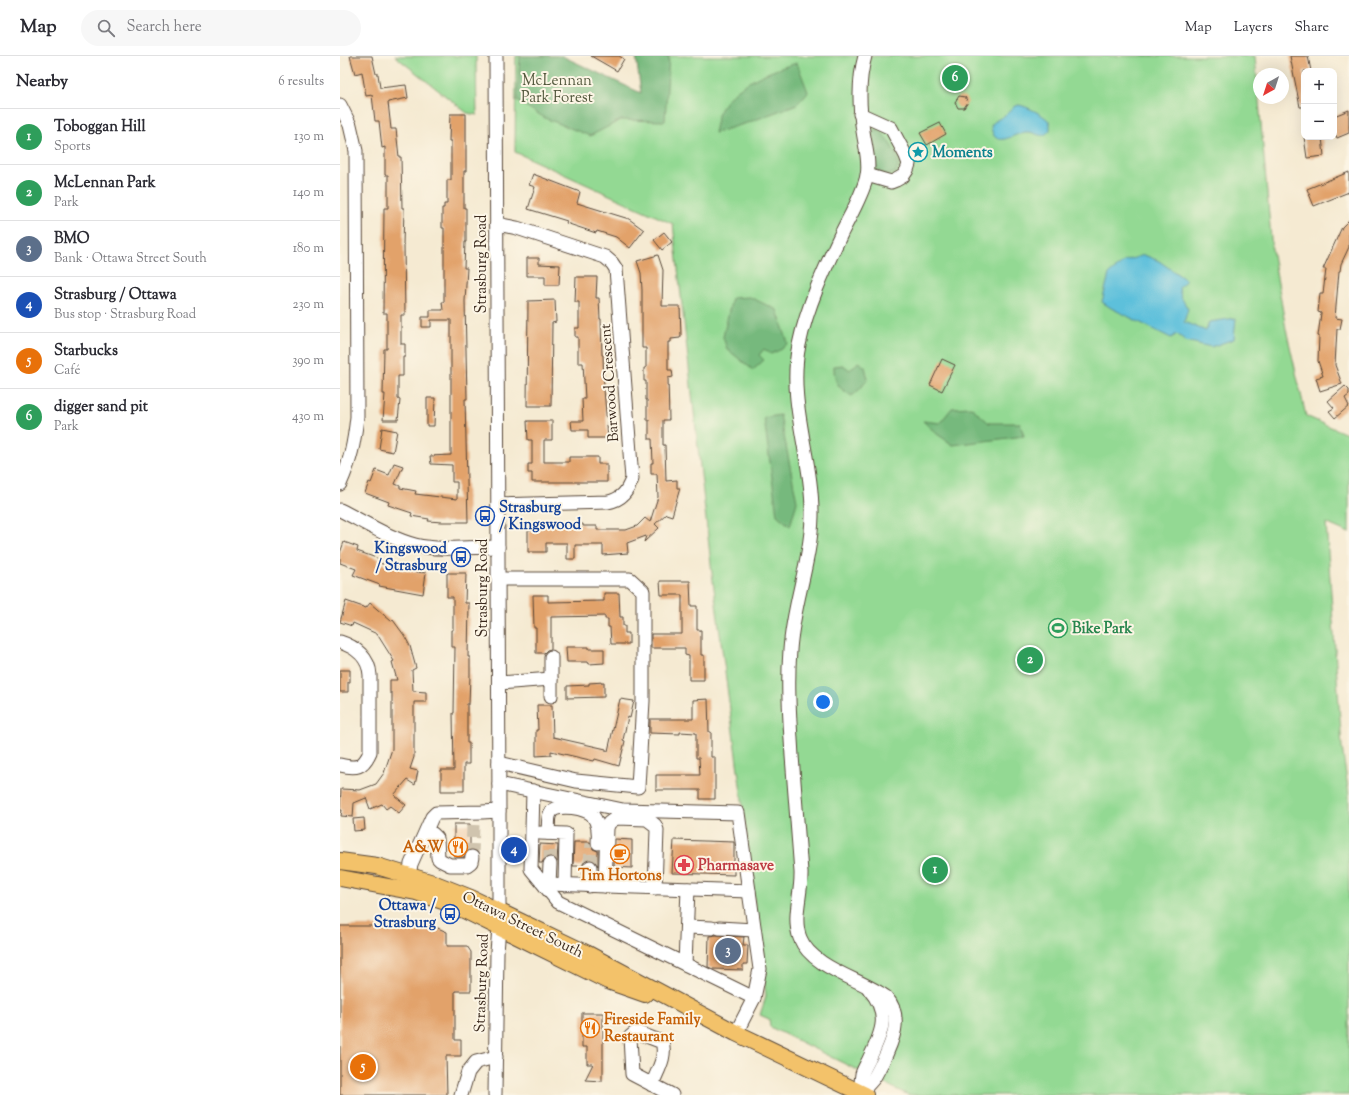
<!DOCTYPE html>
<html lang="en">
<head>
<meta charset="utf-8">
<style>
	:root { --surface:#fff; --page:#f7f7f7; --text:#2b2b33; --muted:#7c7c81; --line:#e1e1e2; --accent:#1a73e8 }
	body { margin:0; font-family:"Sorts Mill Goudy",serif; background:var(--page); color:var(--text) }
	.controls { position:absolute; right:12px; top:12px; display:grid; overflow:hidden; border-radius:8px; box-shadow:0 4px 16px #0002 }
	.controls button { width:36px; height:36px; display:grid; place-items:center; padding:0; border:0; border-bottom:1px solid var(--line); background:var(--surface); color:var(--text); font:20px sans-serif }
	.compass { position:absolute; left:913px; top:12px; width:36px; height:36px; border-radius:50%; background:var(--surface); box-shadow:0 4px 16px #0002; rotate:219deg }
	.you { position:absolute; left:483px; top:646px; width:14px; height:14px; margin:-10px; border:3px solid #fff; border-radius:50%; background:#1a73e8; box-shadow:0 0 0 6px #1a73e833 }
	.badge { display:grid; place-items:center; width:26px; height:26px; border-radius:50%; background:var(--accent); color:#fff; font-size:13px; font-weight:700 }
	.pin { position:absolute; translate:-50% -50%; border:2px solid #fff; box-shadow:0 1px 4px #0006 }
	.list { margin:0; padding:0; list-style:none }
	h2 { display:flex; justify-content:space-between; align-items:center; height:52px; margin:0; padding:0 16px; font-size:17px }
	h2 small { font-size:13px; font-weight:400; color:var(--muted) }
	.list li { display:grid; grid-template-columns:26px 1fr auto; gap:12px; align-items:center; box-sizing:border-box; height:56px; padding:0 16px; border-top:1px solid var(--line) }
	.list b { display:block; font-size:15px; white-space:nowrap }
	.list p { margin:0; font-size:13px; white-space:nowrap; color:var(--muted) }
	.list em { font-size:13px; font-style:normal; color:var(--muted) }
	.icon { flex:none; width:22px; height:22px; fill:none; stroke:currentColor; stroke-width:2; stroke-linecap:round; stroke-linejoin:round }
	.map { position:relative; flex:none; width:1009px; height:1039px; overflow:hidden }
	header { display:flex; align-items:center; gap:24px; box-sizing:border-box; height:56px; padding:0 20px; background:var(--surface); border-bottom:1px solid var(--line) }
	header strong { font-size:19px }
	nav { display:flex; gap:22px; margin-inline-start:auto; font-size:14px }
	.search { width:280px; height:36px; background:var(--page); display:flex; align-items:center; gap:10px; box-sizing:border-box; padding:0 14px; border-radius:22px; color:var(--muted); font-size:15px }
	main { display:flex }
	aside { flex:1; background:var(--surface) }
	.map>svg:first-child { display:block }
	.green { fill:#93d993; stroke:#678258 }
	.forest { fill:#76b97d; stroke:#58724e }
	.sand { fill:#eeda9e; stroke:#94825e }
	.water { fill:#5dc0db; stroke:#4c757c }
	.building { fill:#e2a26a }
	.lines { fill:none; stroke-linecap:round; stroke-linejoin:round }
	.minor-tunnel { stroke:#d0c4ae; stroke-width:13; stroke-dasharray:13 6; stroke-linecap:butt }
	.minor-casing { stroke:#574739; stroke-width:15 }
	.major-casing { stroke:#574739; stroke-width:18 }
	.minor { stroke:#fff; stroke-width:13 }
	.major { stroke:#f3c26a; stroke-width:16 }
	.labels { text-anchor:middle; stroke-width:4; stroke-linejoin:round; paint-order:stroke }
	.park-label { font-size:15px; fill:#51563b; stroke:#fcf5e5 }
	.culture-label { font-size:15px; font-weight:bold; fill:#0d838f; stroke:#fcf5e5; text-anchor:start }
	.street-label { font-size:15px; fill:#3b2a1e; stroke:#fcf5e5 }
	.transit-label { font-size:15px; font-weight:bold; fill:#164399; stroke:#fcf5e5; text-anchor:end }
	.leisure-label { font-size:15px; font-weight:bold; fill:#27864d; stroke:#fcf5e5; text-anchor:start }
	.food-label { font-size:15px; font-weight:bold; fill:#c56008; stroke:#fcf5e5; text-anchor:end }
	.health-label { font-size:15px; font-weight:bold; fill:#be3a42; stroke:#fcf5e5; text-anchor:start }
</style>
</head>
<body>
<header>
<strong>Map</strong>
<div class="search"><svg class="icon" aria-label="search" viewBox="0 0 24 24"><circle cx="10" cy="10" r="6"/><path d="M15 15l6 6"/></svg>Search here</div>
<nav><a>Map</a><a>Layers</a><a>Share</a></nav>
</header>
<main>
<aside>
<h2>Nearby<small>6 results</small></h2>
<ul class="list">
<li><span class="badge" style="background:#2e9e5b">1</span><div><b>Toboggan Hill</b><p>Sports</p></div><em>130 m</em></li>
<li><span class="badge" style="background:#2e9e5b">2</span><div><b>McLennan Park</b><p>Park</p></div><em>140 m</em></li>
<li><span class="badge" style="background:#5c6f8a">3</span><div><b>BMO</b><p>Bank · Ottawa Street South</p></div><em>180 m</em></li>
<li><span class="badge" style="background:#1a4fb4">4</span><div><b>Strasburg / Ottawa</b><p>Bus stop · Strasburg Road</p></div><em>230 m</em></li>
<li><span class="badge" style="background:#e8710a">5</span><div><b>Starbucks</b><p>Café</p></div><em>390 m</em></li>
<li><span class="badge" style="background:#2e9e5b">6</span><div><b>digger sand pit</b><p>Park</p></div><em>430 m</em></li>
</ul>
</aside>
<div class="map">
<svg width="1009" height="1039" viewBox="0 0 1009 1039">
	<rect width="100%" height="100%" fill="#fcf5e5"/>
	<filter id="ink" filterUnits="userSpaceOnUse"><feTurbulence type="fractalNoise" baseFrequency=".025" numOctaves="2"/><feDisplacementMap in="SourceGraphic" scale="8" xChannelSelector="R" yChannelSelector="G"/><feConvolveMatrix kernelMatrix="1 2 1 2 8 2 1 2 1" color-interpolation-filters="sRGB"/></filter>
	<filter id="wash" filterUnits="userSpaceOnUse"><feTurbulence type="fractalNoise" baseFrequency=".012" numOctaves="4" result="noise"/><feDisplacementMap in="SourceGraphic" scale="16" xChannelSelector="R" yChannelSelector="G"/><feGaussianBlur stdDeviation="0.9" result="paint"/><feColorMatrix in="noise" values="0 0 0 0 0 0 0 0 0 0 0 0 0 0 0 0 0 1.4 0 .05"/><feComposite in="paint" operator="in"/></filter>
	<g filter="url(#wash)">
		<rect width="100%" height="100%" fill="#f5ead2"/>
		<!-- green -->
		<g class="green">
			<path d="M55,0H136L137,59L127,57Z"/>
			<path d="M176,0H217L307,45L304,0H915L932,193L946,273L966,360L1009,379V477L986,467L1002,691L1009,739V1039H568L430,971L429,963L420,959L426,940L403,752L372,517L333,168L175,96Z"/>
		</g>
		<!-- forest -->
		<g class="forest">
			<path d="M180,0H222L301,37L296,0H329L325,65L281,64L250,80L205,62L177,45Z"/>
			<path d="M457,7L468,36L457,48L407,67L374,77C376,69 377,58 382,51C396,27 432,14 457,7Z"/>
			<path d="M534,74H539C546,80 560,101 558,110C558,112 557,114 556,116C548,121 539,118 535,109L531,82V77Z"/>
			<path d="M410,241L437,254L448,287L442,293L431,298L424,293L419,299L424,304L413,314L387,293L383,281L392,242Z"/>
			<path d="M518,306L525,311L528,323L520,333L512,340C498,332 494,327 494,310L503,309L510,314Z"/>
			<path d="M631,351L649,367H680L684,380L613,389L597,378L583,365L600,367L612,352Z"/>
			<path d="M440,359L457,446L450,470L437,459L424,362Z"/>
		</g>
		<!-- sand -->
		<path class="sand" d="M613,12H619L622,15L623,24L621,32H615L612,36L608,33C609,25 605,17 613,12Z"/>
		<!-- water -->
		<g class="water">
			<path d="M679,49C686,50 707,60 710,67C710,69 710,72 710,74C701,85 698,76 687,76C675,76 654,96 651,70C655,63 661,63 666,58C671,54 672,50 679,49Z"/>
			<path d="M804,199L819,205L846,224L839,232L841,241L848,253L844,266L866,275L869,266L896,262L894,283L871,291L846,285L837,278L831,282L771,252L762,246L769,218L785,205Z"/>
		</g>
		<g id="blocks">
			<!-- building -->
			<g class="building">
				<path d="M10,0H32L36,18H38L40,32L66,29L68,42L48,46L51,73H56L59,101H61L62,152H64L63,189H64L65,259H61V288H65V301H63V320H58V343L60,344L58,364H43L45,338H43L44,293H47V257H43L44,152H48V119H45V91L42,92L39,65H35L32,39L26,40L22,16L15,18Z"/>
				<path d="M251,0H279L284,3L277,15Z"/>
				<path d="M950,0H968L971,15H964V51H960Z"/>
				<path d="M619,40L625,41L628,46L624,52H618L615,46Z"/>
				<path d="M1009,54V77L997,82L994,75V60Z"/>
				<path d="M110,58H126V115H124V152H126V186H125L124,212H127L125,245L127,343H125L128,466H102L88,465L89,463L71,460L72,457L48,449L49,446L25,437L29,426L31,427L36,414L49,419L54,407L63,410L55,428L60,430V432L76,435L75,438L117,443V426H112V409L91,408L90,400L111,399V264H91V271H82V261H90V254H103L102,246H104V172H102V152H104V148H107V124H111V85H109Z"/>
				<path d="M600,67L606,78L587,89L580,77Z"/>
				<path d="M964,81H982L984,100L967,102Z"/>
				<path d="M1009,116V136L974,150L967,133Z"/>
				<path d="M193,118L240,136L237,147L289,163L304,174L290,192L276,181L257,175L256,177L226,167L227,165L188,153L195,131L189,129Z"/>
				<path d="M1009,164V191L1001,208L1000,215H999L995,262L1002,263L1000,273H997L995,309L1002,328L980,335L976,322L983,320L978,305L979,280H978L981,257L978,256L980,238H983L986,213H983L1002,171Z"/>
				<path d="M324,176L332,186L322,194L314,184Z"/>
				<path d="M318,199L323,214L322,250H340L341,280L340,282L331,283V286H328V314H332L333,321L328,322L329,364H323V389H325L326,425L337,424V432H340L332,460L326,458L315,468L319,472L304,486L306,480L287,487L288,497L263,499V489H235V503H227V487H206V496H188V475L194,474V468H243V470H257V474H286L297,470L305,462L310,466L318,441L317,418H311V407H313L312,383H309V364H307V344H306V325H304V312H306V292H302V234L301,217L297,205Z"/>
				<path d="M187,202H199V208L220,209L219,229H205V220H187Z"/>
				<path d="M236,221H257L256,242H259L260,263H261L262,299H263L264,333L268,382H248V374H232L231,365H243L242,343H245L243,307H238V281H235V272H239V246H235Z"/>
				<path d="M215,244L216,266L212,267L211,350H187L188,245Z"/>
				<path d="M602,303L615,309L602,335L590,329Z"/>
				<path d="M1005,330L1009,334V339L1005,342L1009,350L995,362L989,355L994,352L988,345Z"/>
				<path d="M87,342H95L94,370H87Z"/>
				<path d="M187,365H212V384H204V406H229V401H258V408H267V426H192V417H188V408H192V384H188Z"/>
				<path d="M42,372L57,375L53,396L39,393Z"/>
				<path d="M4,486L18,491L17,495L39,503L38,507L63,512L62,514L86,517L83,538L39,530L40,529L13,519L16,513L0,507V497Z"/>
				<path d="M107,517H126L125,547H129L128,601H130V619L129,648H127V687H129V708H124V735H101V714H114L113,657H114L115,591H111V574H113V541H107Z"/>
				<path d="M320,525H350L351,550H357V574H361V599H364V624H349V600L345,599V592H311V578H342V539H321Z"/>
				<path d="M264,537H279L280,561H283V570H285V577H289V588H271L270,571H268V563H265V560L211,561V593L207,594L204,597H196V572H194L193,539H208V546L264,545Z"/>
				<path d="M6,545L26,552L30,547L51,565L53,564L64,579L70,590L76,612L72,614L73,635L86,636V646H74V701L70,713L78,715L75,729L67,724L54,739L66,749L59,757L50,750L46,753L42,748L30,753L26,742L14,747L13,761L1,760L2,754H0L1,733L20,734L36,728L44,717L52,693V637H50V624H57L52,606L54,605L37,578L13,567L12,570L0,566Z"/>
				<path d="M226,591H249V593H264V607L249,608L248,606H227Z"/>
				<path d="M0,614H10V626H8V636H0Z"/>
				<path d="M264,626V641L227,642V630L249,629V627Z"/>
				<path d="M280,643L294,645L290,662L288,661L283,684L285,685L279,710L255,703L254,705L211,695V699L196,700V674H198L197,649H212L213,681L266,693V695H268Z"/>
				<path d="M368,643L369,676H371V701H375V743H360V734H316V719H360L359,702H356V677L340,676V678L310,677V663H353V644Z"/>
				<path d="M24,762L25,774L14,775L13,763Z"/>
				<path d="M114,768H130V793L126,796L124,801H114Z"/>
				<path d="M275,783L292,784V812L274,811Z"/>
				<path d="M334,784L394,786V819L332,817Z"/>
				<path d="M234,786H250L253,793L258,795V810L255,805L250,803L244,806L242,810H233Z"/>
				<path d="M200,788L218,789L217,806L215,802L210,800L204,803L202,807H199Z"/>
				<path d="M0,870H93L107,876V890H127L131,896V935H115V984H121V1000H106L107,1039H0Z"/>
				<path d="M376,879L404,881L403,889H408L407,908H403V914L373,913L368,911L369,880Z"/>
				<path d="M242,957H263V1017L262,1018V1025L245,1024L253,1008H247V991H242Z"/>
			</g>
		</g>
	</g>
	<g filter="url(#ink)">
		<use href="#blocks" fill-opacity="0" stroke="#574739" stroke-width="1"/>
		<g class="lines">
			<!-- minor-tunnel -->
			<g class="minor-tunnel">
				<path d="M132,801L133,768"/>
				<path d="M210,808V789"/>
				<path d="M250,811L251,787"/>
			</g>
			<!-- minor casing -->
			<g class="minor-casing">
				<g id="minor">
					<path d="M0,49L10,69L16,95L17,361C14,388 11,403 0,428"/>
					<path d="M520,58L551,72L566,100L569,108L567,114L563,120L556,124L551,126L527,119"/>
					<path d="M157,168L177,172L265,201L272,207L276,213L292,423C287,436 282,443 268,446L158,449"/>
					<path d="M0,454C24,466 49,482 75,489C99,495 133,491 158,491"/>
					<path d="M158,523H290L303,535V645L298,731L236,725L159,707"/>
					<path d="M0,586C16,591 29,602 30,619V696C23,712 16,713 0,709"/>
					<path d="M159,627L211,623"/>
					<path d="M211,640V601"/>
					<path d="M159,728L283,754L398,757L420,913L414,942L396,977"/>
					<path d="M193,735L191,813L218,846L414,942"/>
					<path d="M86,776L93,778L97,782L98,802L100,804L110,809H127L131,806L132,801"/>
					<path d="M200,777L226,778L225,829"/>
					<path d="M208,777C209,771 207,761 211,756C217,747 248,752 253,760C259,768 259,777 258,787"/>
					<path d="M69,820L71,808L92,761L96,757L142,756L159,755"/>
					<path d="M209,828L210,808"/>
					<path d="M249,830L250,811"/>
					<path d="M265,830L267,772L269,767L273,764L277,762L307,763L315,769L317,774L315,832"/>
					<path d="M206,831L209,828L409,835"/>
					<path d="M347,871L372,872"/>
					<path d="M379,872L414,874"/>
					<path d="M345,908L348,833"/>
					<path d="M312,1029C317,1015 327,1001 322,986L296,976L290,981L292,1018L332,1039"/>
					<path d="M520,1037C521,1031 521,1024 522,1018C524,1012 528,1006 530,1001C543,975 550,957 529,933"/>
					<path d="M121,1039L128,1016L136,1006L156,1001"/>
					<path d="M155,1039L157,896L159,872V755L156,0"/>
					<path d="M518,1039C523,1034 528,1029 533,1023C536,1019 539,1012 542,1007C552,987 564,961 546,941C521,923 472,912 460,882C452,861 462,838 461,816C458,778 455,739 452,700C450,665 447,630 450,594C453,548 471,505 472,460C473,403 447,346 459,289C467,250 485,212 502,176C511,158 522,140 527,120C530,106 525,89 523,75C519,50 518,25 525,0"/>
				</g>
			</g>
			<!-- major casing -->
			<g class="major-casing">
				<g id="major">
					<path d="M0,805L37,810L93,827L131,842L246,897L396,977L525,1039"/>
					<path d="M0,822L76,836L114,849L268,925L305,938"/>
				</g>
			</g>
			<!-- minor -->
			<use href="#minor" class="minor"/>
			<!-- major -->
			<use href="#major" class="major"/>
		</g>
	</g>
	<!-- icons -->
	<defs>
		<g id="sight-ring" transform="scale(1)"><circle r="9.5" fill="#fcf5e5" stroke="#0f9aa8" stroke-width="1.5"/><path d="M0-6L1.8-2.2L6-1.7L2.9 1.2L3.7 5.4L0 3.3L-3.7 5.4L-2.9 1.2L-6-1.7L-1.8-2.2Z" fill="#0f9aa8"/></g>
		<g id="bus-ring" transform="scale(1)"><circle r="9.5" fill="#fcf5e5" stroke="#1a4fb4" stroke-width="1.5"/><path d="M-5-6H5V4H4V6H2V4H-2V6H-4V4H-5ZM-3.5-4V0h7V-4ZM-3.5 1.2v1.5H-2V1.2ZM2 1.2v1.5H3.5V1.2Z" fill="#1a4fb4"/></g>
		<g id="stadium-ring" transform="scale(1)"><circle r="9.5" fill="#fcf5e5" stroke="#2e9e5b" stroke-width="1.5"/><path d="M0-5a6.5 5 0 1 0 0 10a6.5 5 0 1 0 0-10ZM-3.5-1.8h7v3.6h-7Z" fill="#2e9e5b"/></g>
		<g id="restaurant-ring" transform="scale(1)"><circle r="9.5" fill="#fcf5e5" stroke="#e8710a" stroke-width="1.5"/><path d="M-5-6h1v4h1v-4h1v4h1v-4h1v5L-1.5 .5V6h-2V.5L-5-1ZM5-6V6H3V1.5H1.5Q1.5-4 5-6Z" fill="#e8710a"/></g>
		<g id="cafe-ring" transform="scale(1)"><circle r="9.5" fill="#fcf5e5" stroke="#e8710a" stroke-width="1.5"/><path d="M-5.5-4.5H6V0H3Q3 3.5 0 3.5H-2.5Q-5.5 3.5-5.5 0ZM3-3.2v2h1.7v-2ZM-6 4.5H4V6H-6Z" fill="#e8710a"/></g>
		<g id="pharmacy-ring" transform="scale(1)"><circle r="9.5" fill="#fcf5e5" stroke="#e0444e" stroke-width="1.5"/><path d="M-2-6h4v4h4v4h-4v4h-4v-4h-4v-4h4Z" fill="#e0444e"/></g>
	</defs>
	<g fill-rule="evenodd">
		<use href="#sight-ring" x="578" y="96"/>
		<use href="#bus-ring" x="145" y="460"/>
		<use href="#bus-ring" x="121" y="501"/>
		<use href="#stadium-ring" x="718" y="572"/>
		<use href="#restaurant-ring" x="118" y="791"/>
		<use href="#cafe-ring" x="280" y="798"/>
		<use href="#pharmacy-ring" x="344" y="809"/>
		<use href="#bus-ring" x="110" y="858"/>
		<use href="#restaurant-ring" x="250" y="972"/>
	</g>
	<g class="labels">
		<!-- park labels -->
		<g class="park-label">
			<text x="217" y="29">McLennan<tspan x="217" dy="17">Park Forest</tspan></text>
		</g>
		<!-- culture labels -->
		<g class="culture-label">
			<text x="592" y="101">Moments</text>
		</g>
		<!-- street labels -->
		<g class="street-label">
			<text transform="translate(141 208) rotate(-90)" y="5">Strasburg Road</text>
			<text transform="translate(269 327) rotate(-94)" y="5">Barwood Crescent</text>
			<text transform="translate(142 532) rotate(-90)" y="5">Strasburg Road</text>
			<text transform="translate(183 868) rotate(26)" y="5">Ottawa Street South</text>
			<text transform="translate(141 927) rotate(-88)" y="5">Strasburg Road</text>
		</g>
		<!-- transit labels -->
		<g class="transit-label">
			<text x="159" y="456" text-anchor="start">Strasburg<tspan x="159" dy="17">/ Kingswood</tspan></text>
			<text x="107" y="497">Kingswood<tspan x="107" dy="17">/ Strasburg</tspan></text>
			<text x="96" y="854">Ottawa /<tspan x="96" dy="17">Strasburg</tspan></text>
		</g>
		<!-- leisure labels -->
		<g class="leisure-label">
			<text x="732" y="577">Bike Park</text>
		</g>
		<!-- food labels -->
		<g class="food-label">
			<text x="104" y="796">A&amp;W</text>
			<text x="280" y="824" text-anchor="middle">Tim Hortons</text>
			<text x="264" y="968" text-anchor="start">Fireside Family<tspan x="264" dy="17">Restaurant</tspan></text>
		</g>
		<!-- health labels -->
		<g class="health-label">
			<text x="358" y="814">Pharmasave</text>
		</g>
	</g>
</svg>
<div class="controls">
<button>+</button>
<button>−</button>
</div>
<svg class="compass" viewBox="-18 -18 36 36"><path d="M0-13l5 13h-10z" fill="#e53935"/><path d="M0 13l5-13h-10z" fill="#7c7c81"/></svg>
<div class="you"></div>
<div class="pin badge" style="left:595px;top:814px;background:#2e9e5b">1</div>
<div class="pin badge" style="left:690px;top:604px;background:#2e9e5b">2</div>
<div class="pin badge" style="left:388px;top:895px;background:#5c6f8a">3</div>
<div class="pin badge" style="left:174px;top:794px;background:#1a4fb4">4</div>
<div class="pin badge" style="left:23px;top:1011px;background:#e8710a">5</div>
<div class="pin badge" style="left:615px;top:22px;background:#2e9e5b">6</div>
</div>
</main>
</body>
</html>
